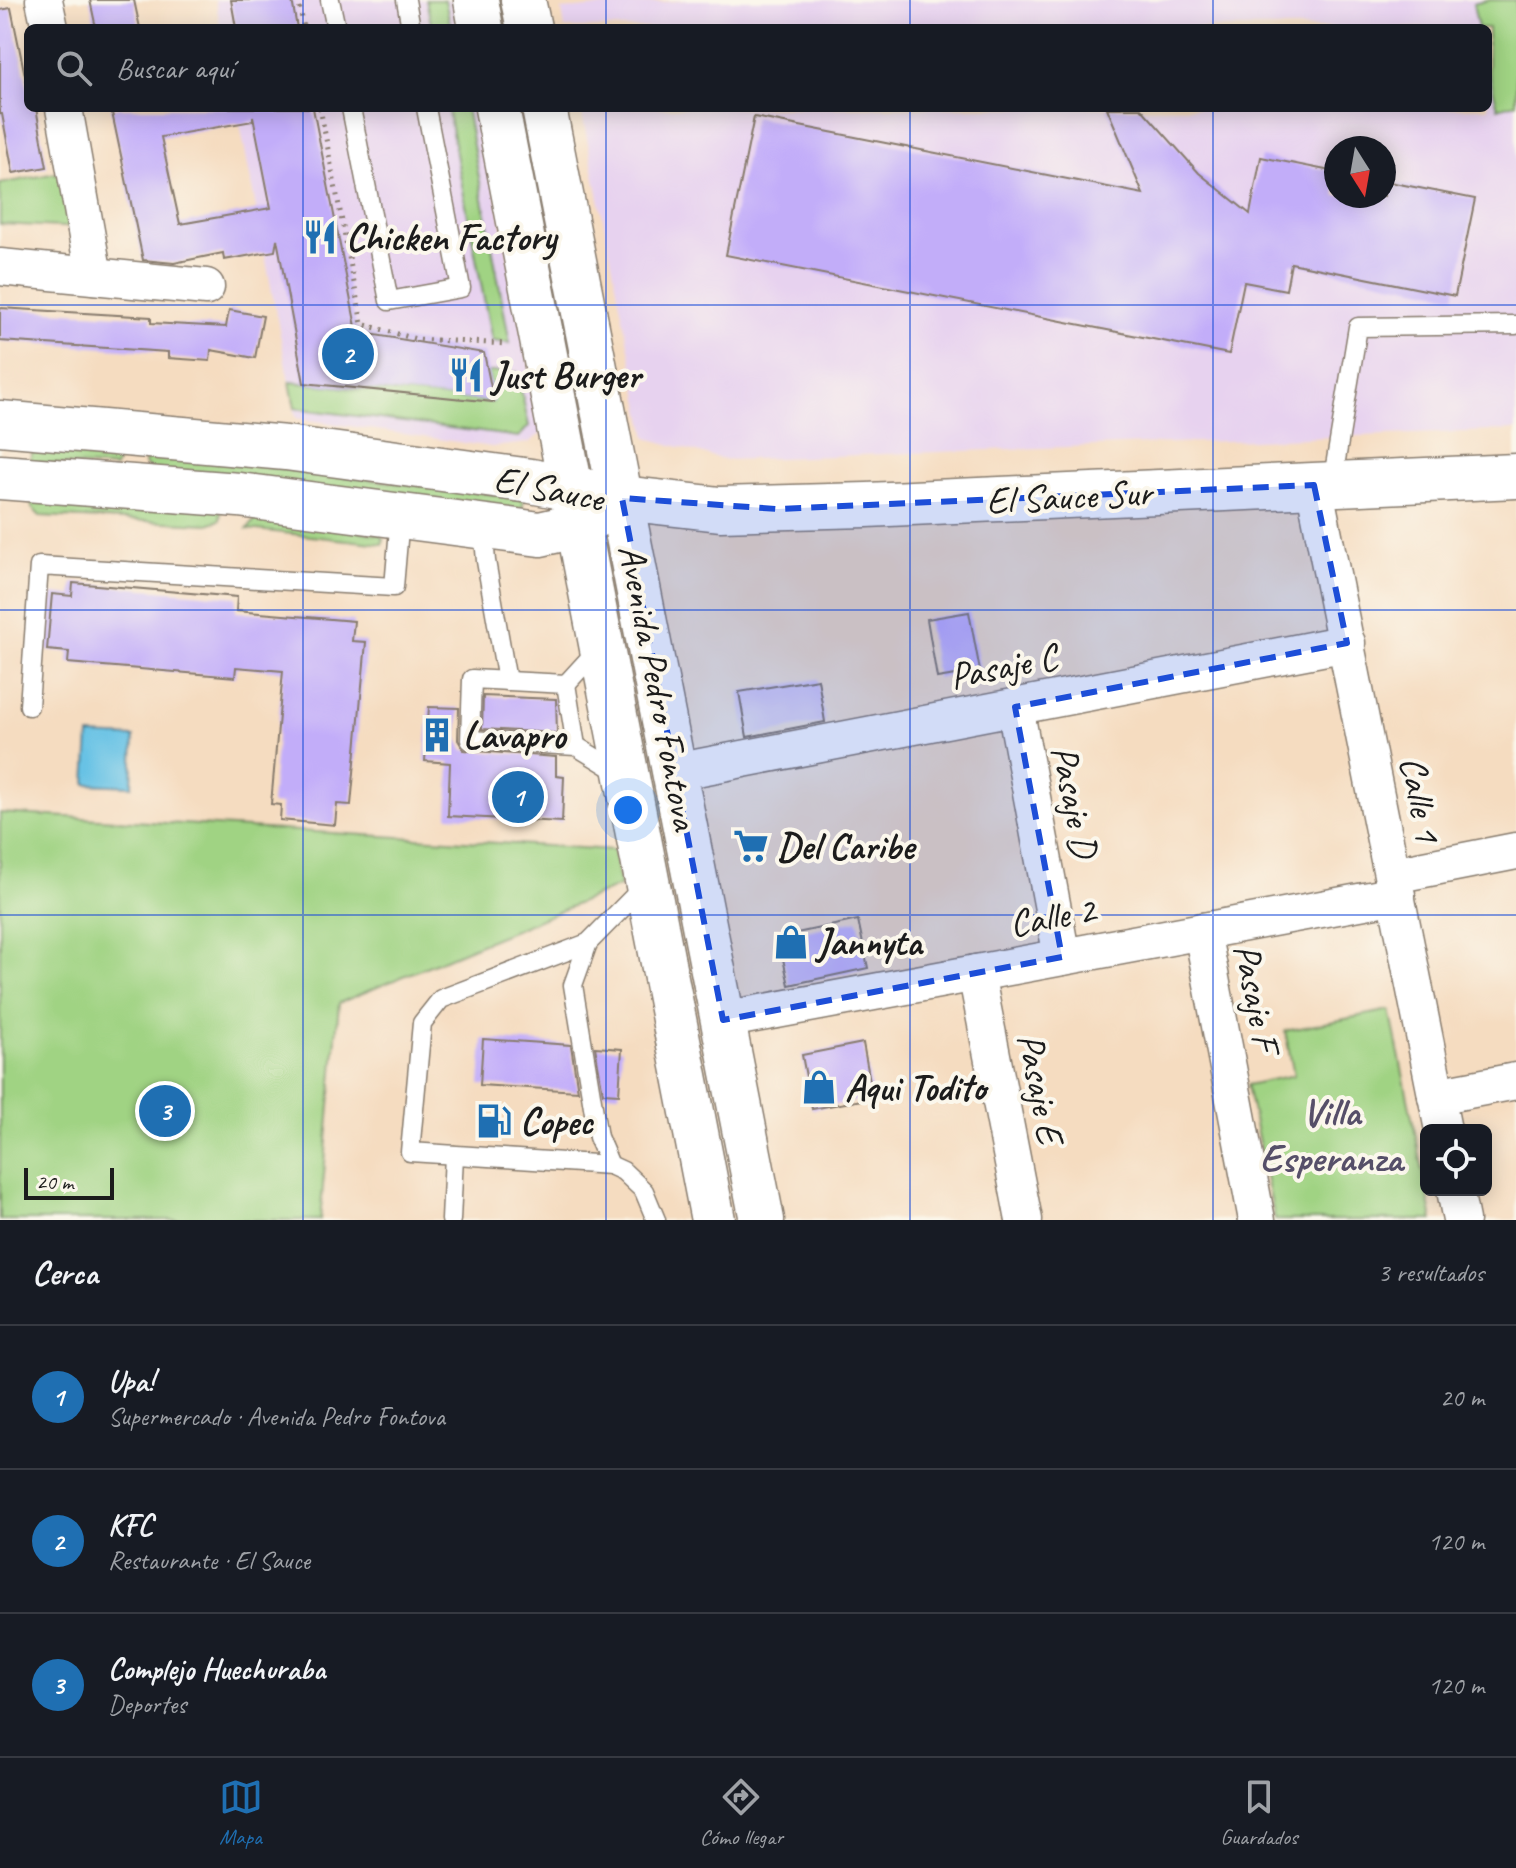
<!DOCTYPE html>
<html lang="es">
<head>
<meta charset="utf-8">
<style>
	:root { --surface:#171b24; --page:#242831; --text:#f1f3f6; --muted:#9ea1a6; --line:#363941; --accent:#1f6fb2 }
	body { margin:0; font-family:Caveat,sans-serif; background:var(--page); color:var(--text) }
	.controls { position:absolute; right:24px; bottom:24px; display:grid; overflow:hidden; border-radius:12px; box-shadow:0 4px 20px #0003 }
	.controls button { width:72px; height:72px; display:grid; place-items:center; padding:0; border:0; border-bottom:2px solid var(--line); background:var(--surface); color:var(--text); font:40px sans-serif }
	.compass { position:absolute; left:1324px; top:136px; width:72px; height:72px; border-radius:50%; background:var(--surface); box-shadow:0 4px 20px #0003; rotate:169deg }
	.scale { position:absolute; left:24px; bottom:20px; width:90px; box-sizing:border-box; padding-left:8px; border:4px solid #1c1c1c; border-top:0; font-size:22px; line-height:28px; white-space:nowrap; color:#1c1c1c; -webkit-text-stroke:6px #fbf7ec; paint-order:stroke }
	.you { position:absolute; left:628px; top:810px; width:28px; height:28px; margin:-20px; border:6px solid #fff; border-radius:50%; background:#1a73e8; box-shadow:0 0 0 12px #1a73e833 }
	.badge { display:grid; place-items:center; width:52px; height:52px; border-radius:50%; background:var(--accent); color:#fff; font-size:26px; font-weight:700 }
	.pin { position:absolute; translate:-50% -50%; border:4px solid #fff; box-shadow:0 2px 8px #0006 }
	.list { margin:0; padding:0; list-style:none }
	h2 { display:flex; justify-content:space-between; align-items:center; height:104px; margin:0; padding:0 32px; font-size:34px }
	h2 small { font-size:26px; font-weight:400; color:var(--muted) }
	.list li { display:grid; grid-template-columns:52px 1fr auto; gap:24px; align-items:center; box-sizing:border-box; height:144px; padding:0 32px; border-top:2px solid var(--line) }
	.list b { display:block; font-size:30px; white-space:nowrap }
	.list p { margin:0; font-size:26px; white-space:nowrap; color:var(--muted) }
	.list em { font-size:26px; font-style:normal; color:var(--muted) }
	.icon { flex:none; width:44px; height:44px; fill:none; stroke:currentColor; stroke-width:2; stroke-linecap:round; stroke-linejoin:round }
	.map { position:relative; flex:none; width:1516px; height:1220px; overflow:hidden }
	.search { position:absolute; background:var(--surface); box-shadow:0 4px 20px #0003; left:24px; right:24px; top:24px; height:88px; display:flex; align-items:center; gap:20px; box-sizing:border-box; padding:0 28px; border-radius:12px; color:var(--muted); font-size:30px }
	.sheet { height:536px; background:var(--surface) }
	nav { display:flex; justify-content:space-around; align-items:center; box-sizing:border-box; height:112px; border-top:2px solid var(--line); background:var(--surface); font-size:22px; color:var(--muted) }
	nav a { display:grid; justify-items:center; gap:4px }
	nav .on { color:var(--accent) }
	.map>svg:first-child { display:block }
	.built { fill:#e7d2ef; fill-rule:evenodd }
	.green { fill:#a0d383; stroke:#5e7850; stroke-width:2 }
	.water { fill:#68c2e5; stroke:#426f80; stroke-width:2 }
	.building { fill:#c2adf9; fill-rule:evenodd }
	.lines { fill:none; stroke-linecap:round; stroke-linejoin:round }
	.service-casing { stroke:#887c6e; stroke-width:21 }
	.minor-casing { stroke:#887c6e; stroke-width:39 }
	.tertiary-casing { stroke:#887c6e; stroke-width:47 }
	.path { stroke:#887c6e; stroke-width:5; stroke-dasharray:2 6; stroke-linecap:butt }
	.service { stroke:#fff; stroke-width:18 }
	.minor { stroke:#fff; stroke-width:36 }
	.tertiary { stroke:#fff; stroke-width:44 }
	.marked { fill:#1d4ed8; fill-opacity:0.2; stroke:#1d4ed8; stroke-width:6; stroke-dasharray:16 10; stroke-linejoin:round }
	.grid { fill:none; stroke:#1d4ed8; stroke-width:2; stroke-opacity:0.55 }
	.labels { text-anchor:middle; stroke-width:8; stroke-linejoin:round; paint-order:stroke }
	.poi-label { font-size:38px; font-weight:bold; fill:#1c1c1c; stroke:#fbf7ec; text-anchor:start }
	.street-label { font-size:38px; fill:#1c1c1c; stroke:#fbf7ec }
	.neighbourhood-label { font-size:40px; font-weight:bold; fill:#564f69; stroke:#fbf7ec }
</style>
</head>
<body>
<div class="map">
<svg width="1516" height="1220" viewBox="0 0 1516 1220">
	<rect width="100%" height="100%" fill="#fbf7ec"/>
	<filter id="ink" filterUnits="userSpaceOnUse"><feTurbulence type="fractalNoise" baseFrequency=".0125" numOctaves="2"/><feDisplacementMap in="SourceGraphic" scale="16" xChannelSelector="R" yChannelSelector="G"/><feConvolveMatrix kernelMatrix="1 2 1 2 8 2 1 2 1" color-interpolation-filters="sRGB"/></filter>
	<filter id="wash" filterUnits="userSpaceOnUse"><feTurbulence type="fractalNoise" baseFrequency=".006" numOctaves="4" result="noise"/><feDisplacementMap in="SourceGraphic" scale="32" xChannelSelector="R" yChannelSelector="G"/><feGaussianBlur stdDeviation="1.8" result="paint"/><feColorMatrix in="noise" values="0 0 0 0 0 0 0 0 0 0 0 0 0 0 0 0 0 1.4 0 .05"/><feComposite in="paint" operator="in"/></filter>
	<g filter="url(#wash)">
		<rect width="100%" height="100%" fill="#f5dcc0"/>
		<!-- built -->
		<g class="built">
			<path d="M215,0H458L464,28H221Z"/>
			<path d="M688,0H1516V430L725,460L647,438L581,108H1488V28H565L562,10ZM1336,148H1384V196H1336Z"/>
			<path d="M237,108H479L542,433L528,443L492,447L296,418Z"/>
		</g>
		<!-- green -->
		<g class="green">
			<path d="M426,0H445L451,28H432Z"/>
			<path d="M1489,0H1516V103L1498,108L1488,68V28H1478L1473,4Z"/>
			<path d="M452,108H466L510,343L492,341L448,112Z"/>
			<path d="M71,170L82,228L0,224V184Z"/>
			<path d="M488,372H517L529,426L519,437L295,408L290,382L493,402Z"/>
			<path d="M30,442L122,447L115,468L29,462L33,451Z"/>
			<path d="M148,453L524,498L522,510L151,471L144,464Z"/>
			<path d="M31,496L221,509L220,520L208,524L40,516L32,508Z"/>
			<path d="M261,513L380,535L384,539L382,544L247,529Z"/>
			<path d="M0,813L613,850L620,886L339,1003L320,1220H0Z"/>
			<path d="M1390,1010L1433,1220H1275L1247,1085L1294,1075L1285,1031Z"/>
		</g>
		<!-- water -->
		<path class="water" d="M89,735L134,737L132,786L86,784Z"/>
		<g id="blocks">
			<!-- building -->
			<g class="building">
				<path d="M90,0H134L140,28H96Z"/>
				<path d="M231,0H292L297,28H236Z"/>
				<path d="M11,8L28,90V108H36L47,167L13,173L2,114H0V10Z"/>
				<path d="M111,108H313L357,332L484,353L494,402L304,383L277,239L275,251L224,260L223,253L174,263L143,260ZM253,116L271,208L180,224L161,137L253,121Z"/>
				<path d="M1107,108H1141L1199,173L1250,214L1261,157L1336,172V196H1384V181L1475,199L1455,296L1291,263L1286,290L1244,282L1229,354L726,255L754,117L1143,194Z"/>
				<path d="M0,308L151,317V323L226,327L229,310L263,316L255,358L211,350L210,361L168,358V352L0,341Z"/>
				<path d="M73,583L237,597L236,611L354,621L352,641L366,642L351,805L337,804L335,825L280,820L281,805L271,804L283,671L236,667L235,677L68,663L69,652L47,650L52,594L72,596Z"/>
				<path d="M969,612L980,671L937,678L927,619Z"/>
				<path d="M818,679L825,722L747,737L739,692Z"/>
				<path d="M483,696L556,699L557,733L482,729Z"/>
				<path d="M429,707L459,708L458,740L464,750L556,757V776L564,777L562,822L448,816L450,763L425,761Z"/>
				<path d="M858,920L868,968L789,985L778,937Z"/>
				<path d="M483,1039L571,1045L578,1091L480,1085Z"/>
				<path d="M863,1043L873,1098L812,1109L802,1055Z"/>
				<path d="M595,1047L622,1049L619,1094L603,1093Z"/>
			</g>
		</g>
	</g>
	<g filter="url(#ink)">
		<use href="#blocks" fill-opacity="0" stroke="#887c6e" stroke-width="2"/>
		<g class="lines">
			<!-- service casing -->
			<g class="service-casing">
				<g id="service">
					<path d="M330,0L336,28"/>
					<path d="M406,0L411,28"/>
					<path d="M351,108L389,301L461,288L426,108"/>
					<path d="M1332,484L1358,327L1516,325"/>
					<path d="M483,527L486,561L507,681"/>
					<path d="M598,649L566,684L472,679L470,740L576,746L622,774"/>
					<path d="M566,684L576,746"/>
					<path d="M29,706L39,566L394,587L400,517"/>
					<path d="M588,943L573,985L598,1137L610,1165L623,1171L644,1191L656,1220"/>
					<path d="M610,1165L410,1152L422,1023L441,999L588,943L644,886"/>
					<path d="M451,1220L454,1155"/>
				</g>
			</g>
			<!-- minor casing -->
			<g class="minor-casing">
				<g id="minor">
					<path d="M44,0L50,28"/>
					<path d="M64,108L94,276"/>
					<path d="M0,267L206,287"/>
					<path d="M1314,485L1443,1130"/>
					<path d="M1015,707L1062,957"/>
					<path d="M675,772L1347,643"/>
					<path d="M1393,875L1516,851"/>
					<path d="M1202,931L1257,1220"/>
					<path d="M976,973L1024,1220"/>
					<path d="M723,1020L1397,895"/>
					<path d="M1436,1096L1516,1081"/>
					<path d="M1455,1190L1461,1220"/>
				</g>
			</g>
			<!-- tertiary casing -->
			<g class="tertiary-casing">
				<g id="tertiary">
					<path d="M476,0L481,28"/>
					<path d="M523,0L529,28"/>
					<path d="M497,108L713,1220"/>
					<path d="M544,108L762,1220"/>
					<path d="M0,423L286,448L531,481L622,498L720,509L867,505L1516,476"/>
					<path d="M0,477L239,495L540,534L580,525L605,509"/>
				</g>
			</g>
			<!-- path -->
			<g class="path">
				<path d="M298,0L304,28"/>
				<path d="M320,108L362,324L416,339L507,344"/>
			</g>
			<!-- service -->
			<use href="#service" class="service"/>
			<!-- minor -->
			<use href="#minor" class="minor"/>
			<!-- tertiary -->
			<use href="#tertiary" class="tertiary"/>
		</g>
	</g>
	<!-- marked area -->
	<path class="marked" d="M1314,485L1347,643L1015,707L1062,957L723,1020L622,498L777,509Z"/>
	<!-- grid -->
	<path class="grid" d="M303,0V28M606,0V28M910,0V28M1213,0V28M303,108V1220M606,108V1220M910,108V1220M1213,108V1220M0,305H1516M0,610H1516M0,915H1516"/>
	<!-- icons -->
	<defs>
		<g id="restaurant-bare" transform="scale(2.76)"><path d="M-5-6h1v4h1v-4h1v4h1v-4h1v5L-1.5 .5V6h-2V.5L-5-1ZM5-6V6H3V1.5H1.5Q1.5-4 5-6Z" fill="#1f6fb2" stroke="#fbf7ec" stroke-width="2.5" paint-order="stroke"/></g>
		<g id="building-bare" transform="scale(2.76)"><path d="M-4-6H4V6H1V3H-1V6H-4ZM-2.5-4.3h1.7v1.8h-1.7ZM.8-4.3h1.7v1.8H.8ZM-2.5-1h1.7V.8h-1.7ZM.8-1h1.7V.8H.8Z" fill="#1f6fb2" stroke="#fbf7ec" stroke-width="2.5" paint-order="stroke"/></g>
		<g id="supermarket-bare" transform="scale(2.76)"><path d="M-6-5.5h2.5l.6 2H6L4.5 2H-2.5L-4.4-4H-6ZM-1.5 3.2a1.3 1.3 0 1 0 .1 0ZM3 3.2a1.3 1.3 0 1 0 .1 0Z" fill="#1f6fb2" stroke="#fbf7ec" stroke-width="2.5" paint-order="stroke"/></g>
		<g id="shop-bare" transform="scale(2.76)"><path d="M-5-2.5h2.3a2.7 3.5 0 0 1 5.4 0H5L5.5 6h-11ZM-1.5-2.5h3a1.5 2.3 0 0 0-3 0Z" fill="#1f6fb2" stroke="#fbf7ec" stroke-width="2.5" paint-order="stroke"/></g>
		<g id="fuel-bare" transform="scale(2.76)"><path d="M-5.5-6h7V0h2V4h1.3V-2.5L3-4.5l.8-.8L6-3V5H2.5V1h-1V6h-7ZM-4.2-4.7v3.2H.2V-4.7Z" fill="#1f6fb2" stroke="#fbf7ec" stroke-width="2.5" paint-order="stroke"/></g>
	</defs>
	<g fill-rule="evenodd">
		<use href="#restaurant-bare" x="320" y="237"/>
		<use href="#restaurant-bare" x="466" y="375"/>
		<use href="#building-bare" x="437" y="735"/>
		<use href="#supermarket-bare" x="751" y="846"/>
		<use href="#shop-bare" x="791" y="942"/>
		<use href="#shop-bare" x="819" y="1087"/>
		<use href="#fuel-bare" x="494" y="1121"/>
	</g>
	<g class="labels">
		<!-- poi labels -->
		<g class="poi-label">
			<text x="346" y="250">Chicken Factory</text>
			<text x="492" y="388">Just Burger</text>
			<text x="463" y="748">Lavapro</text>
			<text x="777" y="859">Del Caribe</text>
			<text x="817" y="955">Jannyta</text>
			<text x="845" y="1100">Aqui Todito</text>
			<text x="520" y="1134">Copec</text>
		</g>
		<!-- street labels -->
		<g class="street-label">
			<text transform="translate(549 488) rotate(11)" y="13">El Sauce</text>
			<text transform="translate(1069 496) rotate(-3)" y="13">El Sauce Sur</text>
			<text transform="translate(1003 666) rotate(-11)" y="13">Pasaje C</text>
			<text transform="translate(659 687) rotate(79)" y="13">Avenida Pedro Fontova</text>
			<text transform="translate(1421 799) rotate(79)" y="13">Calle 1</text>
			<text transform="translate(1075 801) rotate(79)" y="13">Pasaje D</text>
			<text transform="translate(1052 916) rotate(-10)" y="13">Calle 2</text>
			<text transform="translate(1257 997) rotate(79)" y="13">Pasaje F</text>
			<text transform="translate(1041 1088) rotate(79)" y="13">Pasaje E</text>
		</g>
		<!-- neighbourhood labels -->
		<g class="neighbourhood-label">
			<text x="1331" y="1125">Villa<tspan x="1331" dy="46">Esperanza</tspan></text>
		</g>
	</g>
</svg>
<div class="controls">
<button><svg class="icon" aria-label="locate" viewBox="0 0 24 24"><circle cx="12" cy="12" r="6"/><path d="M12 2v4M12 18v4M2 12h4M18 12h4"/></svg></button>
</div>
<svg class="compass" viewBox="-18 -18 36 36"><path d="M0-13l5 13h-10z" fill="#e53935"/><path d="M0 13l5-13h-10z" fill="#9ea1a6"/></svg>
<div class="scale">20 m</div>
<div class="you"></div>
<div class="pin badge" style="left:518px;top:797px">1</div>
<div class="pin badge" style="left:348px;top:354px">2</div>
<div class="pin badge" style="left:165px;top:1111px">3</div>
<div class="search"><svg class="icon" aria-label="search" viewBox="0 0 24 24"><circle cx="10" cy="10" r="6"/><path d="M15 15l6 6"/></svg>Buscar aquí</div>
</div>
<section class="sheet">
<h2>Cerca<small>3 resultados</small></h2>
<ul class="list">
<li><span class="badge">1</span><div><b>Upa!</b><p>Supermercado · Avenida Pedro Fontova</p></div><em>20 m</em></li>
<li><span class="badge">2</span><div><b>KFC</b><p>Restaurante · El Sauce</p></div><em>120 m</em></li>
<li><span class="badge">3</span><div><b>Complejo Huechuraba</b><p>Deportes</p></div><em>120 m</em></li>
</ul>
</section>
<nav>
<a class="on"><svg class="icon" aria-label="map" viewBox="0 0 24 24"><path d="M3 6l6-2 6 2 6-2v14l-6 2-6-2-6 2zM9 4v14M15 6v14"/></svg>Mapa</a>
<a><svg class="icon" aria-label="directions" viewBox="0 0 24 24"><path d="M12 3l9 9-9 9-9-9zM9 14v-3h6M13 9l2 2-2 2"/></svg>Cómo llegar</a>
<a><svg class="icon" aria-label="saved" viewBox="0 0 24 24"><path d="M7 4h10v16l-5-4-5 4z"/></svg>Guardados</a>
</nav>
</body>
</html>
